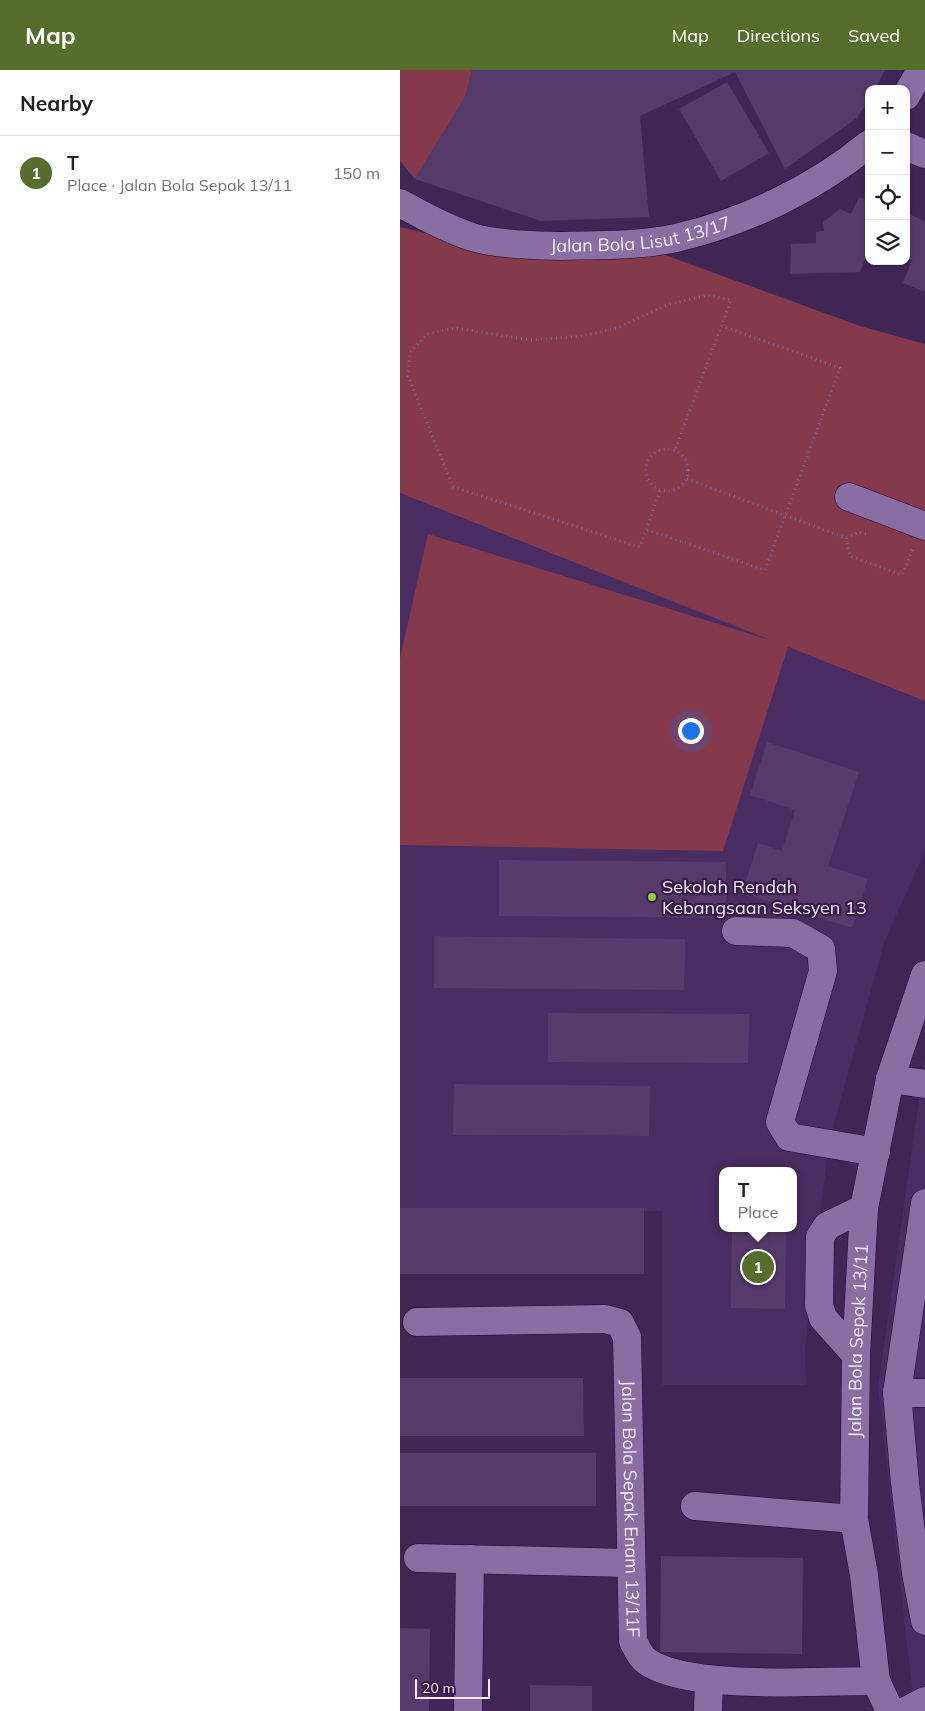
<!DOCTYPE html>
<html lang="en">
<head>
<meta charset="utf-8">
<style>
	:root { --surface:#fff; --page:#f6f6f6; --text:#202124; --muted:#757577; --line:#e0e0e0; --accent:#566d2c }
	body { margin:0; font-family:Mulish,sans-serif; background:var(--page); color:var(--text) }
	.controls { position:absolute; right:15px; top:15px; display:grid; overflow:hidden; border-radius:10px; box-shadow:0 1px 4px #0004 }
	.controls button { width:45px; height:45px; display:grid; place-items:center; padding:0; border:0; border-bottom:1px solid var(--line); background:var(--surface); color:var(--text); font:25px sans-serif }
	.scale { position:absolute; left:15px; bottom:12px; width:75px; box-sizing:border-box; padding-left:5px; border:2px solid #f3ebfd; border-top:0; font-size:14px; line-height:18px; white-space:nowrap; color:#f3ebfd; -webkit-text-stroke:4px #341b4a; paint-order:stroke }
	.you { position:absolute; left:290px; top:660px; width:18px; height:18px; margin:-12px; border:4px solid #fff; border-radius:50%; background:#1a73e8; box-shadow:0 0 0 8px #1a73e833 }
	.badge { display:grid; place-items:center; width:32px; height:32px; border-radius:50%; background:var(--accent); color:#fff; font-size:16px; font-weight:700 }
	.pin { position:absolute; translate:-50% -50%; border:2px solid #fff; box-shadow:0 1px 5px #0006 }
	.popup { position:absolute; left:319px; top:1097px; width:78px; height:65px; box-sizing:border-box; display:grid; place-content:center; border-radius:10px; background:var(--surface); filter:drop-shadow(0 1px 4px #0005); font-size:16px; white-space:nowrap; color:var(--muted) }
	.popup b { font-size:19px; color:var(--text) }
	.popup::after { content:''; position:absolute; left:50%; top:100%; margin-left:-10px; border:10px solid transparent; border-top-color:var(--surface) }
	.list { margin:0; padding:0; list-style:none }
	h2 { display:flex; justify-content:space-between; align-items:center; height:65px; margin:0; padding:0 20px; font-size:21px }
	h2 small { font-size:16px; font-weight:400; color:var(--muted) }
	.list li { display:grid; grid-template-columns:32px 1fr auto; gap:15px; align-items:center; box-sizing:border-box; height:75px; padding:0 20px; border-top:1px solid var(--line) }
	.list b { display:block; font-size:19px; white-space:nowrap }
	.list p { margin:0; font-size:16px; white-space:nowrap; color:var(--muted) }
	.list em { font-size:16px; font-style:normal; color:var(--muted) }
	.icon { flex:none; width:28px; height:28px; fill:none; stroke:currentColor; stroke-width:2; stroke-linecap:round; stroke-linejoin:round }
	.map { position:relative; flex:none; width:525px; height:1641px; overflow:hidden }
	header { display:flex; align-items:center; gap:30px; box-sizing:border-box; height:70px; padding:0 25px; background:var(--accent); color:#fff }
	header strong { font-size:24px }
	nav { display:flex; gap:28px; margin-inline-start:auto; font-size:18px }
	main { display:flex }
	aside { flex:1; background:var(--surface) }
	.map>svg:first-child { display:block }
	.built { fill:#492c62; fill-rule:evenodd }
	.green { fill:#85394c }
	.building { fill:#543b6c }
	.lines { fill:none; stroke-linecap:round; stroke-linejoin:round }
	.minor-casing { stroke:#260b39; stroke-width:29 }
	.path { stroke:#7d6a8f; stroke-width:3; stroke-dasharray:1 4; stroke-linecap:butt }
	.minor { stroke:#886ea3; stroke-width:28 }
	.poi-dot { fill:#99cb36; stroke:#341b4a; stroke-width:2 }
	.labels { text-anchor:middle; stroke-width:4.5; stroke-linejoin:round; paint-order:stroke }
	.street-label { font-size:18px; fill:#f3ebfd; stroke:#341b4a }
	.poi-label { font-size:18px; fill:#f3ebfd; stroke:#341b4a; text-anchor:start }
</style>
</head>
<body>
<header>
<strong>Map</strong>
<nav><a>Map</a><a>Directions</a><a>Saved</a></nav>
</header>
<main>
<aside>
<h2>Nearby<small></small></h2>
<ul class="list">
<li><span class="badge">1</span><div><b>T</b><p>Place · Jalan Bola Sepak 13/11</p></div><em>150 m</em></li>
</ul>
</aside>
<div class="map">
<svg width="525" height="1641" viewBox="0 0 525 1641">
	<rect width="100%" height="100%" fill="#3f2655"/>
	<!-- built -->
	<g class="built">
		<path d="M0,423L525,631V781L484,873L429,1072L405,1277L406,1315H262V1141H0ZM323,1101H393V1158H323Z"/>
		<path d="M525,988V1641L513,1627L478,1317Z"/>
	</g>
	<!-- green -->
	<g class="green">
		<path d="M0,0H72L66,26L15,109L0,91Z"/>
		<path d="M0,157L72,174L257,182L460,256L525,274V631L388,577L323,781L0,775V588L28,464L370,570L0,423Z"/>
	</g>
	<!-- building -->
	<g class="building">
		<path d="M72,0H485L475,19H469V29L457,48L385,99L335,2L240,46L249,147L141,151L15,109L66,26Z"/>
		<path d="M327,12L369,83L321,111L279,39Z"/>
		<path d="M459,127L469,130V179L460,202L390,204L391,174L416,173V162L424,161L423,152L440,139L451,144Z"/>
		<path d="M509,144L525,151V222L503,213L512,190L506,187V152Z"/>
		<path d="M367,672L459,702L428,796L468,809L452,858L342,823L358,773L382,781L395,740L350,725Z"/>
		<path d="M99,790L326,792V848L99,846Z"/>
		<path d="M34,866L285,869L284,920L34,918Z"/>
		<path d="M148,943L349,944L348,993L148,992Z"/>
		<path d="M54,1014L250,1016L249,1066L53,1065Z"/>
		<rect x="0" y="1138" width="244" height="66"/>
		<path d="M332,1158H386L385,1239L331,1238Z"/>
		<path d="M0,1308H183L184,1366H0Z"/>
		<rect x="0" y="1383" width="196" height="53"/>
		<path d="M261,1486L403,1488L402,1584L260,1582Z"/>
		<path d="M0,1558L30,1559L29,1641H0Z"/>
		<path d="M130,1615L192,1616V1641H130Z"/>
	</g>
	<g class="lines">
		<!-- minor casing -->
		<g class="minor-casing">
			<g id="minor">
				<path d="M506,26L521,0"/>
				<path d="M506,76L525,84"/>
				<path id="s1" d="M0,133C23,146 47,159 72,167C93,174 140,176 162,176C200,175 239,176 276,168C345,152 414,119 469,74"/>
				<path d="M449,427L525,456"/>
				<path d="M336,861L393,863L421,879L423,901L380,1052L389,1067L476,1082"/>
				<path d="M490,1009L525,1014"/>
				<path d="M525,1133L497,1323L505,1413L516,1503L525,1551"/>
				<path id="s2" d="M17,1252L205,1249L220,1253L227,1267L233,1571C236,1577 240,1586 245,1590C283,1621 424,1611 476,1611"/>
				<path d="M456,1285L423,1248L419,1235L420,1167L427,1156L464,1138"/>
				<path d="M497,1323H525"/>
				<path d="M295,1436L454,1449"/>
				<path d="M18,1488L230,1493"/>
				<path d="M68,1641L70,1489"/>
				<path d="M308,1641L309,1611"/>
				<path id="s3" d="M490,1641L476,1611L464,1505L454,1449L456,1285L464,1138L490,1009L525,905"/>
				<path d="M506,1641L525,1631"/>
			</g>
		</g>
		<!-- path -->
		<g class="path">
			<circle cx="267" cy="400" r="21"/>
			<path d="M287,409L446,468L459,462L469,465"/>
			<path d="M260,421L240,477L53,417L8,306L10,282L27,264L55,258L131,270L182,266L217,258L267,235L308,225L331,230L275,380"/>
			<path d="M247,460L365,500L440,298L322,256"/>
			<path d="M446,468L450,486L502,505L513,479"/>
		</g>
		<!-- minor -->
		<use href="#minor" class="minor"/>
	</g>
	<!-- markers -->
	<circle class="poi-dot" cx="252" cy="827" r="5"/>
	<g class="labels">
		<!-- street labels -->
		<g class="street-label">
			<text dy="6" stroke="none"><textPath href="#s1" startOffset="250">Jalan Bola Lisut 13/17</textPath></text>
			<text dy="6" stroke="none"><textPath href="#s3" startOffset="375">Jalan Bola Sepak 13/11</textPath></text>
			<text dy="6" stroke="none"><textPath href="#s2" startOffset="391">Jalan Bola Sepak Enam 13/11F</textPath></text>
		</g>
		<!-- poi labels -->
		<g class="poi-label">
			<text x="262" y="823">Sekolah Rendah<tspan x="262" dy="21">Kebangsaan Seksyen 13</tspan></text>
		</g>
	</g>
</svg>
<div class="controls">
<button>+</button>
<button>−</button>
<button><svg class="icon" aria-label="locate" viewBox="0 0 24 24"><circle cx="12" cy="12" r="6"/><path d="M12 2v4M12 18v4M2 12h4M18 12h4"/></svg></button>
<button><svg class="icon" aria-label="layers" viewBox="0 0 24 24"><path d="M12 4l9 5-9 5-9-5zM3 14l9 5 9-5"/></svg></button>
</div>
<div class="scale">20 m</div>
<div class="you"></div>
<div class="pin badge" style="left:358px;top:1197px">1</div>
<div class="popup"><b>T</b>Place</div>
</div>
</main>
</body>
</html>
